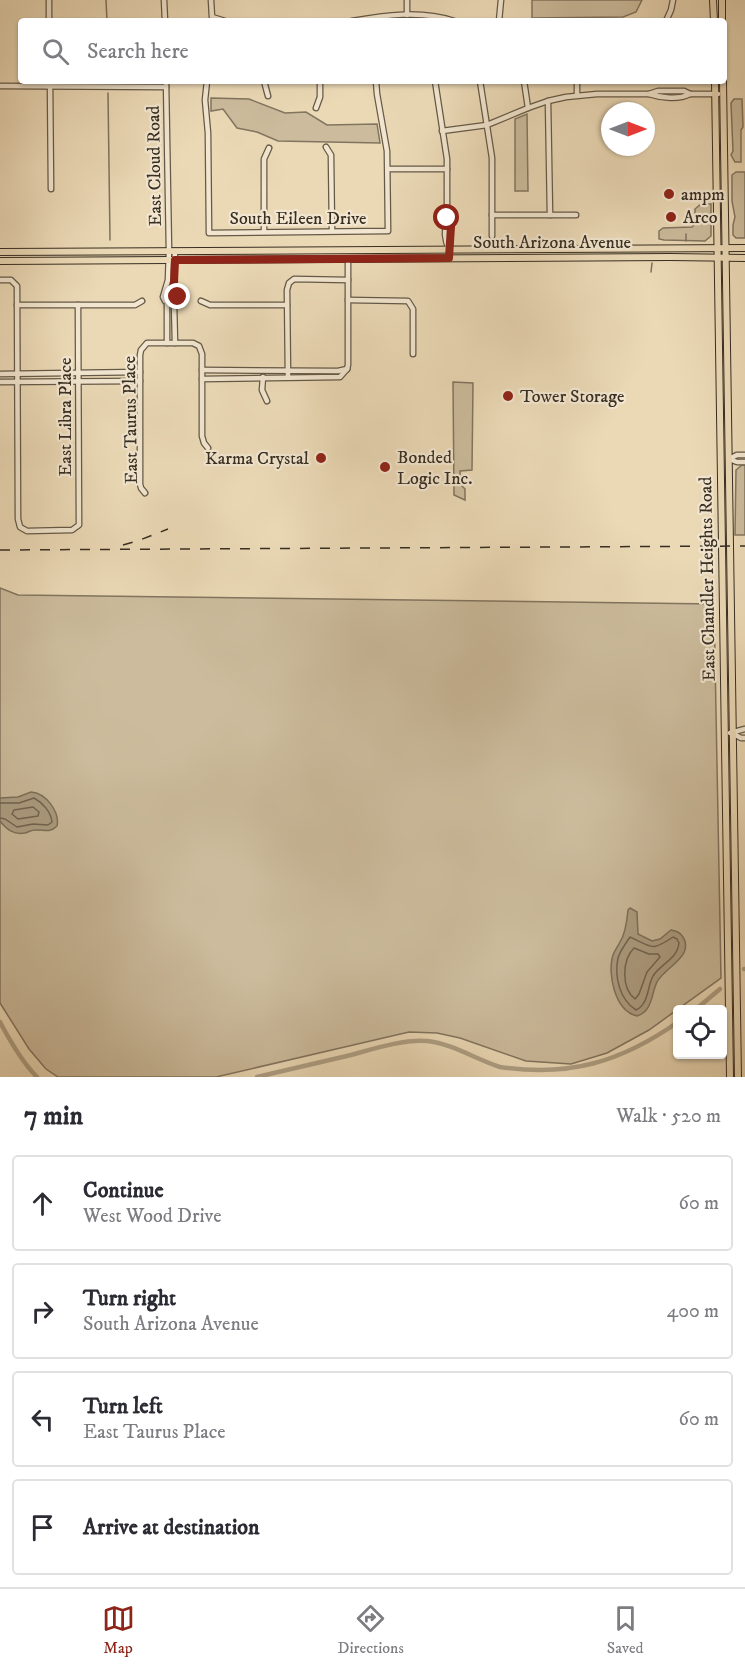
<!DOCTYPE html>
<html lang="en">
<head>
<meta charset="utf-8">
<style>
	:root { --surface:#fff; --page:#f2f2f3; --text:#2b2b33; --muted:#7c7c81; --line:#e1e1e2; --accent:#8f2418 }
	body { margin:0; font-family:"IM FELL DW Pica",serif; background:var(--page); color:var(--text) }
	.controls { position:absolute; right:18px; bottom:18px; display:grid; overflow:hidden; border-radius:6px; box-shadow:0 2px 4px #0004 }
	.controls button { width:54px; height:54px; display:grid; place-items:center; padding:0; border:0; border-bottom:2px solid var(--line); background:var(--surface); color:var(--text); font:30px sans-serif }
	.compass { position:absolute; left:601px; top:102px; width:54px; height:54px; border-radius:50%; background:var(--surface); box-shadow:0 2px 4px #0004; rotate:90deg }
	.stop { position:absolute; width:18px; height:18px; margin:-14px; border:4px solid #8f2418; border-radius:50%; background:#fff }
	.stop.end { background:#8f2418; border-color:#fff; box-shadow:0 2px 6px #0008 }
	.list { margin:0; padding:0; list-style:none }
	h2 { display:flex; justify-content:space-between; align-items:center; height:78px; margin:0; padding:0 24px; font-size:26px }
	h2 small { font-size:20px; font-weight:400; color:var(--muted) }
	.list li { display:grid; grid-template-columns:39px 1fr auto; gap:18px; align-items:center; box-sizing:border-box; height:96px; margin:0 12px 12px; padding:0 12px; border:2px solid var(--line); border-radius:6px }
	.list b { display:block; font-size:22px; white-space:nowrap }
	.list p { margin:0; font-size:20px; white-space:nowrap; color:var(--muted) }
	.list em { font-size:20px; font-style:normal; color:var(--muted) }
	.icon { flex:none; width:33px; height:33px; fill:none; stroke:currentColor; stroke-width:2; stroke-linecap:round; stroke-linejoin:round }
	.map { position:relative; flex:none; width:745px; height:1077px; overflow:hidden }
	.search { position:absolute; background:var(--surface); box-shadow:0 2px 4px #0004; left:18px; right:18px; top:18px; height:66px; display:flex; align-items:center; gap:15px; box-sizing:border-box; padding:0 21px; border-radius:6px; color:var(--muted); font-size:22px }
	.sheet { height:510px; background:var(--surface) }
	nav { display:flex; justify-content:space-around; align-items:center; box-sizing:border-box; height:84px; border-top:2px solid var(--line); background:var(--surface); font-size:16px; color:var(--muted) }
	nav a { display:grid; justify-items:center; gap:3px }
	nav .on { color:var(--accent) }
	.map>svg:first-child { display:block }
	.green { fill:#ccbc9d; stroke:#827560; stroke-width:1.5 }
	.water { fill:#ae9f84; stroke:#7e725d; stroke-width:1.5 }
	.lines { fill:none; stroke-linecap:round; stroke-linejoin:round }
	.shore { stroke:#726653; stroke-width:1.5 }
	.stream { stroke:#7e725d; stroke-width:1.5 }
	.canal { stroke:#ae9f84; stroke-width:4.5 }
	.minor-casing { stroke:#645947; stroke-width:7 }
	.major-casing { stroke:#372e22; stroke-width:8 }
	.minor { stroke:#f2e6d0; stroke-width:4.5 }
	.major { stroke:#ebd9b6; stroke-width:6 }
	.rail { stroke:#372e22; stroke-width:1.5; stroke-dasharray:10 10; stroke-linecap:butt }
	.route { stroke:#8f2418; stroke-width:8 }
	.poi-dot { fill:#8f2418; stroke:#f2e6d0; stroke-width:2 }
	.labels { text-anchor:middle; stroke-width:4.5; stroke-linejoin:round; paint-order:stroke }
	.street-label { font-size:18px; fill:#372e22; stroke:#f2e6d0 }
	.poi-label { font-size:18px; fill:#372e22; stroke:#f2e6d0; text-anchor:start }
</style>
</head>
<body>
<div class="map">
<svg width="745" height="1077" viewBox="0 0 745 1077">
	<rect width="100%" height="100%" fill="#ebd9b6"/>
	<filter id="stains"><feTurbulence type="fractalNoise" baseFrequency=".00333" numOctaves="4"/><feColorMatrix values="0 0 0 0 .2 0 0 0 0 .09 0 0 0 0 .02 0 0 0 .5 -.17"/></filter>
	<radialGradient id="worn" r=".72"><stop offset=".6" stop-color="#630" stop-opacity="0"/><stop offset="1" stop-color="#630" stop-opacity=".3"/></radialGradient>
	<!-- green -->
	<g class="green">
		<path d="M532,0H642L636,12L623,17L532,18Z"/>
		<path d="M211,98L249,99L285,113L306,112L327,125L377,124L380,143L278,141L257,132L237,128L223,109L211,111Z"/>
		<path d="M734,99H742L743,127L741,130V162H735L731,155L733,151L731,103Z"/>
		<path d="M527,114L528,191H515V119Z"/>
		<path d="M736,172H745V238H736L733,235V225L735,217L732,201V175Z"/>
		<path d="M701,204H711V236L705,241L664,240L659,239V231L663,228L692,227L695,224V209Z"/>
		<path d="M453,382L473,383L472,470L460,471V481L462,482V486L465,489V500L454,495Z"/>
		<path d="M742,465H745V535H735L736,470Z"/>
		<path d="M0,588L18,595L714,604L721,978L649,1030L607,1053L571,1064L526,1061L460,1038L437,1033L409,1032L216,1077H58L46,1069L29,1049L0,1003Z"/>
	</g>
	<!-- water -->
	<g class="water">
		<path d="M31,792C46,793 60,812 57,826C49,834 44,829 35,830C31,830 29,832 25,833C14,835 7,830 0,821V798L18,797Z"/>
		<path d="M630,908L637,912L638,934L652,941L660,939L671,930C676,931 680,932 683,937C695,956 664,968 657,982C651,994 653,1011 637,1016C615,1011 607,974 613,955C615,950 618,946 620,942C626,933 627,920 628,910Z"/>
	</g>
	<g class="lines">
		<!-- shore -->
		<g class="shore">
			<path d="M0,803H19L34,798C43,803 51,812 52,822L48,825L33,824L17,827L5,819L0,818"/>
			<path d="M33,807L39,812L38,816L18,819L12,814L14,810Z"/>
			<path d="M630,937C652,947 651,952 673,937L677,939L679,943C677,960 661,963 653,976C647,987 649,1004 636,1010C620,1000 614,977 618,958C620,951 626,943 630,937Z"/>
			<path d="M634,948L649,954H658L660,957L647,972L639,994L635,999C621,988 622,960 634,948Z"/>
		</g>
		<!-- stream -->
		<g class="stream">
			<path d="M106,0L107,21"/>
			<path d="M108,93L110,240"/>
			<path d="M686,241V234"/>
			<path d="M651,272L652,263"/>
		</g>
		<!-- canal -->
		<g class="canal">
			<path d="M744,969H745"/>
			<path d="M695,1010L720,989"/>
			<path d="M0,1022C10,1041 22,1062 37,1077"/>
			<path d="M257,1077C288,1070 320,1062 351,1055C373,1049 404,1039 427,1041C453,1044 475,1059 500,1067C570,1077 621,1062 678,1022"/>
		</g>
		<!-- minor casing -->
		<g class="minor-casing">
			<g id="minor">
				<path d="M49,0V21"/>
				<path d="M164,0L165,21"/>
				<path d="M211,0L212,17L225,21"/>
				<path d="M407,15V0"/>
				<path d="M352,21C384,15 422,10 454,21"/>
				<path d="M499,21L501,0"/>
				<path d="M666,21L671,10L673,0"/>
				<path d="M50,81L51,189"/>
				<path d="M166,81L169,251L168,280L163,297L165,301L172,304L176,301L178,297L174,283L175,251"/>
				<path d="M207,81L205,100L208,133L209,233L388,231L387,151L377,94L376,81"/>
				<path d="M264,81L268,96"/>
				<path d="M435,81L447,159V218C444,229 444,239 449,249"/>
				<path d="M480,81L492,158V236"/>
				<path d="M524,81L528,108"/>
				<path d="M577,81V95"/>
				<path d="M0,86L166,87"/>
				<path d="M649,94C661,98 679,100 690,94"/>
				<path d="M548,101L550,215"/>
				<path d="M316,108L320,97V81"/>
				<path d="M442,131L487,125L528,108L548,101L566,97L597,94H649L658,91H684L690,94H718"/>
				<path d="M326,147L331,155L332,231"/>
				<path d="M388,169H447"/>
				<path d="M492,215H576"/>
				<path d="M447,218L451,226L449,258"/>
				<path d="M264,232V159L269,148"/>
				<path d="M0,280H11L17,286L18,519L20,527L27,531L72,530L79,525L78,305"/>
				<path d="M348,300L408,301L413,309V354"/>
				<path d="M201,301L210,305H287"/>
				<path d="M167,303V343"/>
				<path d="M174,303L175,343"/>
				<path d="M17,305H135L142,301"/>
				<path d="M347,369L348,365V259"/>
				<path d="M202,370L338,371L347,369"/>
				<path d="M0,374L140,372"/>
				<path d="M263,377L262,390L267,401"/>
				<path d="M288,377L287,290L289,283L294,279L348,280"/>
				<path d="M202,379L340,377L347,369"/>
				<path d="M0,382L140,381"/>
				<path d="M729,459L737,455H745"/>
				<path d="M729,459L737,462H745"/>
				<path d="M145,493L141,488L140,484V355L141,350L147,343H193L199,346L202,354V436L204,443L208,448"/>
				<path d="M730,733L745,729"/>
				<path d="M732,733L741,738H745"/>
			</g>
		</g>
		<!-- major casing -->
		<g class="major-casing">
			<g id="major">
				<path d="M713,0L714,21"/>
				<path d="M722,0V21"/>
				<path d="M715,81L730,1077"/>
				<path d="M723,81L738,1077"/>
				<path d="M0,252L745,248"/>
				<path d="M0,261L670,257L745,258"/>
			</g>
		</g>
		<!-- minor -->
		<use href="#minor" class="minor"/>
		<!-- major -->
		<use href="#major" class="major"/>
		<!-- rail -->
		<g class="rail">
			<path d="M123,545L140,540L168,529"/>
			<path d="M0,550L745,546"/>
		</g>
	</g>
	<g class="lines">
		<!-- route -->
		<path class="route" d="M178,297L174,283L175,260L449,258L451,226L447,218"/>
	</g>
	<!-- markers -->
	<g class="poi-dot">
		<circle cx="669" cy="194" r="6"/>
		<circle cx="671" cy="217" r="6"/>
		<circle cx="508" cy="396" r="6"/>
		<circle cx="321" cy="458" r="6"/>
		<circle cx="385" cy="467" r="6"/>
	</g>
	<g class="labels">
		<!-- street labels -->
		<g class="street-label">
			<text transform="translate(154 166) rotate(-91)" y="6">East Cloud Road</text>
			<text x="298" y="224">South Eileen Drive</text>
			<text x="552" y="248">South Arizona Avenue</text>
			<text transform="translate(65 417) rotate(-90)" y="6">East Libra Place</text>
			<text transform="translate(130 420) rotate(-91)" y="6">East Taurus Place</text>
			<text transform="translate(707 579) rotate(-91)" y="6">East Chandler Heights Road</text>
		</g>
		<!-- poi labels -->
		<g class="poi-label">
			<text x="681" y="200">ampm</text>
			<text x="683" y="223">Arco</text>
			<text x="520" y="402">Tower Storage</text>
			<text x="397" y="463">Bonded<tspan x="397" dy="21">Logic Inc.</tspan></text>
			<text x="309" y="464" text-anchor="end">Karma Crystal</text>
		</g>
	</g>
	<rect width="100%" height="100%" filter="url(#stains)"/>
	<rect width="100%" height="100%" fill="url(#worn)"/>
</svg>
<div class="controls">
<button><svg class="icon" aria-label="locate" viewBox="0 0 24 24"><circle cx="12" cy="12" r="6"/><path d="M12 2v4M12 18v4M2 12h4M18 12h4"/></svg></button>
</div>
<svg class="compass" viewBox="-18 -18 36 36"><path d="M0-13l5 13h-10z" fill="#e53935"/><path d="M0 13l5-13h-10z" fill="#7c7c81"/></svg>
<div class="stop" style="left:447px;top:218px"></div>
<div class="stop end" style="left:178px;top:297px"></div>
<div class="search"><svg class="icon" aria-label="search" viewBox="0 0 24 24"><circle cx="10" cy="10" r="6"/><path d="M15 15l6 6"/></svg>Search here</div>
</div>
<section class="sheet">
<h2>7 min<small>Walk · 520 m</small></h2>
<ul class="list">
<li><svg class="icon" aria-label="ahead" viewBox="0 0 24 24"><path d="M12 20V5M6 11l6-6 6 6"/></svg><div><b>Continue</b><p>West Wood Drive</p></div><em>60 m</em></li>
<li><svg class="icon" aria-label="right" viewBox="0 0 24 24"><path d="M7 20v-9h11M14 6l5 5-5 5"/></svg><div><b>Turn right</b><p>South Arizona Avenue</p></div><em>400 m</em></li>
<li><svg class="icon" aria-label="left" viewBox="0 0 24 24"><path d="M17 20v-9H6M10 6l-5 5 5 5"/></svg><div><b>Turn left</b><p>East Taurus Place</p></div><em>60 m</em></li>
<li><svg class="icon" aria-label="arrive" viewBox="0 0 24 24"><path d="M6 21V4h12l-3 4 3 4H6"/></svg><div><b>Arrive at destination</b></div></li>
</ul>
</section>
<nav>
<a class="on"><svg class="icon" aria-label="map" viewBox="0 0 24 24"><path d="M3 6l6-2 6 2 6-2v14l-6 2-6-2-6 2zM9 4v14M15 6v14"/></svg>Map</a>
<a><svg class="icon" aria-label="directions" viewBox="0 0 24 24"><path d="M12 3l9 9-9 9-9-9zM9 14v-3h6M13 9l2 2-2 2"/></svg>Directions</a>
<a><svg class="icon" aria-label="saved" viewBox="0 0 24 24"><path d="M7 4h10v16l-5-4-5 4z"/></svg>Saved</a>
</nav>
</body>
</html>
